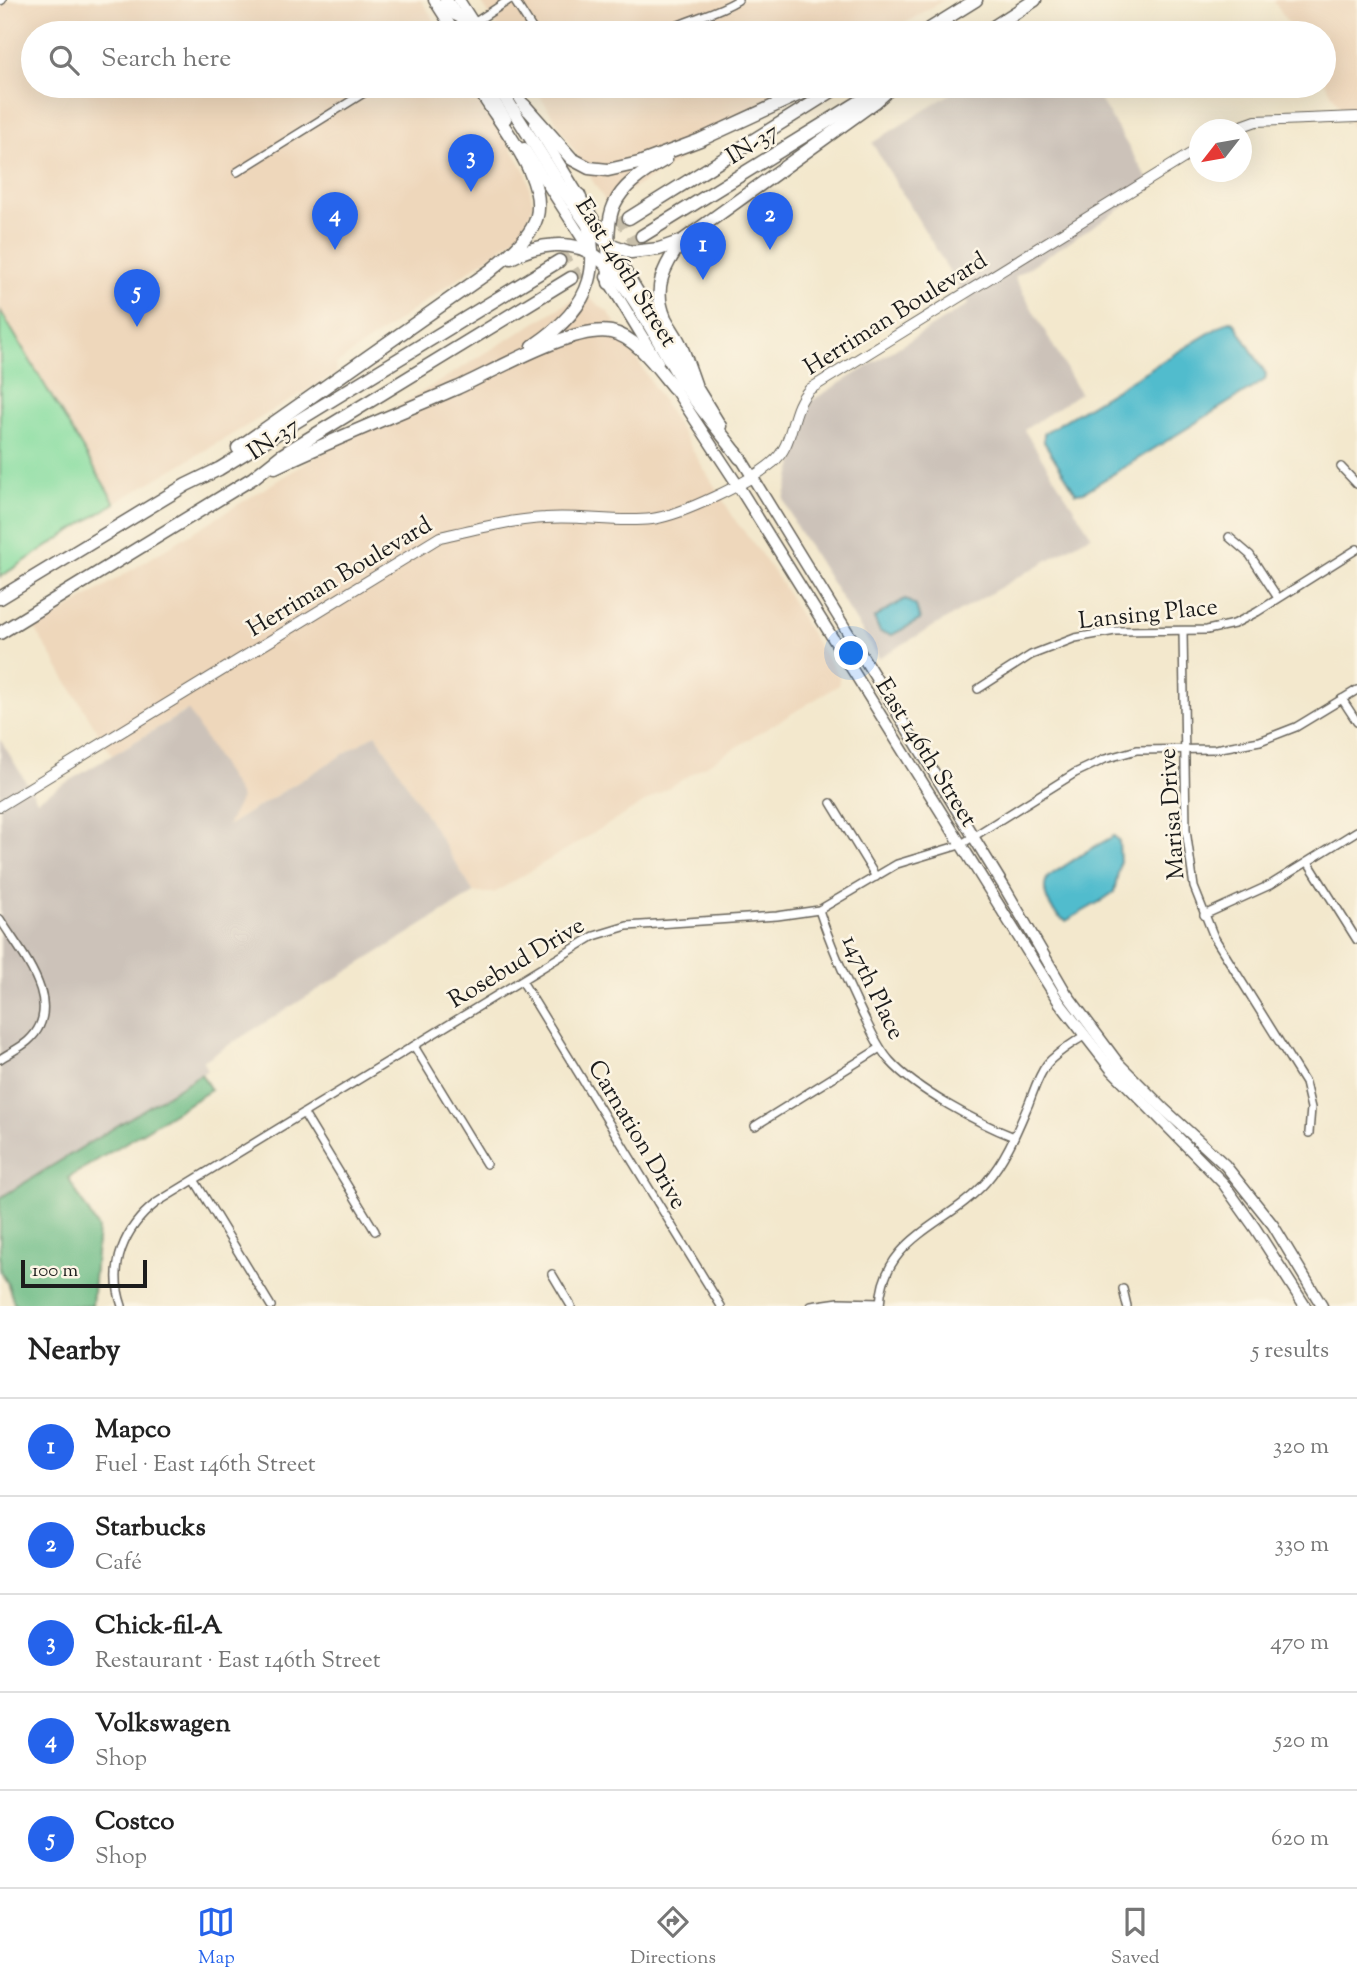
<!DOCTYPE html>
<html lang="en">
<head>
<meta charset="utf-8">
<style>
	:root { --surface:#fff; --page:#f6f6f6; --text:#222; --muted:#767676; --line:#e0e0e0; --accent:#2563eb }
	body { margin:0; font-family:"Sorts Mill Goudy",serif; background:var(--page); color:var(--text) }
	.compass { position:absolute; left:1189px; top:119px; width:63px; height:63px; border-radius:50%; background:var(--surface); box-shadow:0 7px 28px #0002; rotate:239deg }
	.scale { position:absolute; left:21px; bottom:18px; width:126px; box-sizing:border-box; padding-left:7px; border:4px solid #1c1c1c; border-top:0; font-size:19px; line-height:24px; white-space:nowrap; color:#1c1c1c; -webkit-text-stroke:5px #fcf5e5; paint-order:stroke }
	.you { position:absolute; left:852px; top:654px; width:24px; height:24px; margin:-18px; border:5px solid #fff; border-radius:50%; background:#1a73e8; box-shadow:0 0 0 10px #1a73e833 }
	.badge { display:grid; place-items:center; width:46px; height:46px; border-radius:50%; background:var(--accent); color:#fff; font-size:23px; font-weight:700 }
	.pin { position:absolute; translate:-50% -58px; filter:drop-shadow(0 2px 4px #0008) }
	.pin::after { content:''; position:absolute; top:37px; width:24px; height:21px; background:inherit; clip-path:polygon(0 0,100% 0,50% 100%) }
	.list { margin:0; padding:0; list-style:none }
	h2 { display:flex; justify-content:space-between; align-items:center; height:91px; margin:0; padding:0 28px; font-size:30px }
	h2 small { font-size:23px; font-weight:400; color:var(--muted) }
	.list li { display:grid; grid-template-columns:46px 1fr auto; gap:21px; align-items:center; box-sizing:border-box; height:98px; padding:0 28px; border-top:2px solid var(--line) }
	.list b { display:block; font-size:26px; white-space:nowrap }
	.list p { margin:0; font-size:23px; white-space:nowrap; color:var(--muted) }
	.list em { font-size:23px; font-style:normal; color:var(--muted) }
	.icon { flex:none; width:38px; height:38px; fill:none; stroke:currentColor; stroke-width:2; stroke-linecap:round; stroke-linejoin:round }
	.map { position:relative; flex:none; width:1357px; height:1306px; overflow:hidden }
	.search { position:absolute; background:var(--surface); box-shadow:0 7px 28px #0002; left:21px; right:21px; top:21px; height:77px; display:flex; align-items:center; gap:18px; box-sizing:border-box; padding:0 24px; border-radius:38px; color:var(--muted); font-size:26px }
	.sheet { height:581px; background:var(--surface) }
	nav { display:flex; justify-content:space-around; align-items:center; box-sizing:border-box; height:98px; border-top:2px solid var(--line); background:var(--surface); font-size:19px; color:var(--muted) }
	nav a { display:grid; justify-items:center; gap:4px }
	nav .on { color:var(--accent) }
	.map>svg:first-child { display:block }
	.built { fill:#eed7bb }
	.industrial { fill:#ccc2b9 }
	.green { fill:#87dda0; stroke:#527c5e; stroke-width:2 }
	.forest { fill:#6dbc86; stroke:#446c51; stroke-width:2 }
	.water { fill:#51bccd; stroke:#366c74; stroke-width:2 }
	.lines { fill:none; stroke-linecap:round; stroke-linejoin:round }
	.highway-tunnel { stroke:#c8bfaa; stroke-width:12; stroke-dasharray:12 6; stroke-linecap:butt }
	.street-casing { stroke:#67635a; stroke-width:10 }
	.secondary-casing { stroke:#67635a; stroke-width:12 }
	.primary-casing { stroke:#67635a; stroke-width:13 }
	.highway-casing { stroke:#67635a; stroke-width:15 }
	.street { stroke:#fff; stroke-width:7 }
	.secondary { stroke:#fff; stroke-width:10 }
	.primary { stroke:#fff; stroke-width:10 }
	.highway { stroke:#fff; stroke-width:12 }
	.labels { text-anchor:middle; stroke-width:5; stroke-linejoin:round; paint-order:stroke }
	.street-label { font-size:24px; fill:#1c1c1c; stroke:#fcf5e5 }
</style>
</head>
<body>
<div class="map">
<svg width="1357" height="1306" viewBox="0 0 1357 1306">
	<rect width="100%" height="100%" fill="#fcf5e5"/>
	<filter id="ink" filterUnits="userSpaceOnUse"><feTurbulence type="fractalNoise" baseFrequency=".0143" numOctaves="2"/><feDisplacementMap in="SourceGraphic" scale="14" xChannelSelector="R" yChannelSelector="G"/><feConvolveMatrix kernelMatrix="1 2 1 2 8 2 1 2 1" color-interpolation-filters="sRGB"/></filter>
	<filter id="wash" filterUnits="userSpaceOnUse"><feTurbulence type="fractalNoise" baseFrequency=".00686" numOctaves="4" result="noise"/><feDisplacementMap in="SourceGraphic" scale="28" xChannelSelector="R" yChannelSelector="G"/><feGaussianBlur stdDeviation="1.57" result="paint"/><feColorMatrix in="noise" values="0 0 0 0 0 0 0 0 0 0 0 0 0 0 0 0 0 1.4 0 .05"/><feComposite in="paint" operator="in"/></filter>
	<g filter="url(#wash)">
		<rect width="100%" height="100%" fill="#f3e8cd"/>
		<!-- built -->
		<g class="built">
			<path d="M0,0H421L443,33H33V86H474L527,174L533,205L529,217L521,232L509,243L335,365L337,373L115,503L0,310Z"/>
			<path d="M480,0H944L889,33H501Z"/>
			<path d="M1273,0H1357V135L1324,81V33H1294Z"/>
			<path d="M534,86H802L607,204Z"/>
			<path d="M577,297H588L609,313L737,523L749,537L782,584L813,638L839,676V685L494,893H474L376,734L225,827L187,710L112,755L35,629Z"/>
		</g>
		<!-- industrial -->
		<g class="industrial">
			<path d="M963,86H1092L1153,188L1014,277L1080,393L1024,430L1091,535L879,658L796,526L784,499L811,401L969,304L872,143Z"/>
			<path d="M188,710L241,798L227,826L376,734L474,893L203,1061L208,1070L0,1198V739L37,800Z"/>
		</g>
		<!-- green -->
		<path class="green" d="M0,310L115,503L0,577Z"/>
		<!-- forest -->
		<path class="forest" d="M201,1074L211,1090L68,1178L98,1228L92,1306H15L7,1282L0,1271V1198Z"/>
		<!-- water -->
		<g class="water">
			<path d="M1229,321L1234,322L1266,374L1265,380L1084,492L1076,493L1044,442V433Z"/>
			<path d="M905,599L916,606L920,620L892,635L880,632L874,618Z"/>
			<path d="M1114,836L1119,841L1120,863L1114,892L1101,901L1066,921C1052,915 1039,891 1048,877L1087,851Z"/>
		</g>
	</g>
	<g filter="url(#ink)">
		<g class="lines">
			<!-- highway-tunnel -->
			<g class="highway-tunnel">
				<path d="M602,235L629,218"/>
				<path d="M613,253L642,236"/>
				<path d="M559,261L587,244"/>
				<path d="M571,278L597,262"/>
			</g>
			<!-- street casing -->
			<g class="street-casing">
				<g id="street">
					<path d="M514,0L535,33"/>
					<path d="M0,1L2,0"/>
					<path d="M474,23L509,0"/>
					<path d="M662,33C686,19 714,15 738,0"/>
					<path d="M569,86H572"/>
					<path d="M237,172L375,86"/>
					<path d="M1341,467L1357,484"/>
					<path d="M1229,537L1250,555L1278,598"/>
					<path d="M1183,631L1186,830L1194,887L1214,937L1305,1083L1311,1108L1309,1133"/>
					<path d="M978,689L1031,655L1075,638L1115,631L1207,630L1234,624L1257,612L1357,549"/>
					<path d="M1342,699L1357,722"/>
					<path d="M831,803L876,877"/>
					<path d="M1308,862L1357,940"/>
					<path d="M819,910C831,946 846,980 863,1015C871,1030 878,1048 890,1061C916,1090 978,1123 1014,1137"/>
					<path d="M1204,915L1270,885L1357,831"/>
					<path d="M0,919C20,952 68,1005 28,1041C20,1048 9,1053 0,1059"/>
					<path d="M522,981L721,1306"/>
					<path d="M414,1046L486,1164"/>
					<path d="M304,1114L375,1231"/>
					<path d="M755,1126L880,1048"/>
					<path d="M195,1181L271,1306"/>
					<path d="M552,1274L571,1306"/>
					<path d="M1123,1289L1127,1306"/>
					<path d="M122,1306C108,1266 124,1228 156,1203L594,936L627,926L777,916L819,910L897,864L960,845L1075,773L1105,759L1137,750L1215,749L1260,741L1296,727L1357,690"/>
					<path d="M811,1306L839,1302L880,1303"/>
					<path d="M880,1306C882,1237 947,1226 986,1182C1006,1159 1017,1131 1029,1103C1034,1090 1038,1076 1047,1064C1057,1052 1072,1044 1085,1035"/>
				</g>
			</g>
			<!-- secondary casing -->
			<g class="secondary-casing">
				<g id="secondary">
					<path d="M1231,130L1256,121L1357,117"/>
					<path d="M0,806L440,537C475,529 509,520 545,518C580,515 616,523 652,519C682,515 748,483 772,463C796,444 789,409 810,389L1200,148"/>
				</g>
			</g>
			<!-- primary casing -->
			<g class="primary-casing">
				<g id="primary">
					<path d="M434,0L455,33"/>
					<path d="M459,0L480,33"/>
					<path d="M485,86L506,119"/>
					<path d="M512,86L527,110"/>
					<path d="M535,124L721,426"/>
					<path d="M524,148L593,255"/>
					<path d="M606,277L658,362"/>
					<path d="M670,382L737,484L1059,1002L1111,1069L1223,1183L1255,1228L1305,1306"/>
					<path d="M737,452L1006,890L1066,993L1118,1063L1165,1110L1225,1165L1273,1225L1322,1306"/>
				</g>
			</g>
			<!-- highway casing -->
			<g class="highway-casing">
				<g id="highway">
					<path d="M446,0L455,14L474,23"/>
					<path d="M923,33L976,0"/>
					<path d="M984,33L1035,0"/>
					<path d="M498,86L560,185L590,228L609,244L631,252L659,249L682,241L875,102L893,86"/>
					<path d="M524,105L572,159L589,168L608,170L639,163L700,140L817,86"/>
					<path d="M629,218L840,86"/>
					<path d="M642,236L885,86"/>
					<path d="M682,241C664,266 652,288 665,318C669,326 675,334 679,342C685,355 690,370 695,384"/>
					<path d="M511,258C537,244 572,238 597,257C632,283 662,352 688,390C704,413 723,435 740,458"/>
					<path d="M609,283C608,215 600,196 666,159"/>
					<path d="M533,346C596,304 604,265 579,195"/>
					<path d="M238,448L490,271C505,258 522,245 532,228C556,190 504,129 484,97L482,86"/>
					<path d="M275,467C335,439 396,414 457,388C495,371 572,325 611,332C637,337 658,369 674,388"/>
					<path d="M0,598L186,485L219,469L559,261"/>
					<path d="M0,633L253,478L282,455L571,278"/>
				</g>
			</g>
			<!-- street -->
			<use href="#street" class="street"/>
			<!-- secondary -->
			<use href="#secondary" class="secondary"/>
			<!-- primary -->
			<use href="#primary" class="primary"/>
			<!-- highway -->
			<use href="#highway" class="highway"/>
		</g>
	</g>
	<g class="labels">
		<!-- street labels -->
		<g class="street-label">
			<text transform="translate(752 143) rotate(-32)" y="8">IN-37</text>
			<text transform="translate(627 272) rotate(58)" y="8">East 146th Street</text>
			<text transform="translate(895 313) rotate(-32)" y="8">Herriman Boulevard</text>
			<text transform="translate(273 438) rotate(-34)" y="8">IN-37</text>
			<text transform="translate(339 576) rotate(-31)" y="8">Herriman Boulevard</text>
			<text transform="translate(1148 613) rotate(-6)" y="8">Lansing Place</text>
			<text transform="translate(927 752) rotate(58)" y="8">East 146th Street</text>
			<text transform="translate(1171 814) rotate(-94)" y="8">Marisa Drive</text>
			<text transform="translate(516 962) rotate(-31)" y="8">Rosebud Drive</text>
			<text transform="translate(874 987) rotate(64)" y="8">147th Place</text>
			<text transform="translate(638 1134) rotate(59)" y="8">Carnation Drive</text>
		</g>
	</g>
</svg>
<svg class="compass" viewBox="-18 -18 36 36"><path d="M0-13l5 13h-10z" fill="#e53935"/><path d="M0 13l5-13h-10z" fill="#767676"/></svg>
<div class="scale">100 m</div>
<div class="you"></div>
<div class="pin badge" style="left:703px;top:280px">1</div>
<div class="pin badge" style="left:770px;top:250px">2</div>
<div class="pin badge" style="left:471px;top:192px">3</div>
<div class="pin badge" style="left:335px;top:250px">4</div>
<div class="pin badge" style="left:137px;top:327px">5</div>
<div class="search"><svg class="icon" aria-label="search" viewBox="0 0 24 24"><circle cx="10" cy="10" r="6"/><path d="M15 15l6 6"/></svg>Search here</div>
</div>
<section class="sheet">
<h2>Nearby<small>5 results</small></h2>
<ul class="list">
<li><span class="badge">1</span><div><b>Mapco</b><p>Fuel · East 146th Street</p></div><em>320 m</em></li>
<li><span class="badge">2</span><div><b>Starbucks</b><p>Café</p></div><em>330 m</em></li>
<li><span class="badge">3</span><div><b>Chick-fil-A</b><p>Restaurant · East 146th Street</p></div><em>470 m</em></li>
<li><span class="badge">4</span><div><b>Volkswagen</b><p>Shop</p></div><em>520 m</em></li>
<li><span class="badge">5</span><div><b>Costco</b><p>Shop</p></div><em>620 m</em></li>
</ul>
</section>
<nav>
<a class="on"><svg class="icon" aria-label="map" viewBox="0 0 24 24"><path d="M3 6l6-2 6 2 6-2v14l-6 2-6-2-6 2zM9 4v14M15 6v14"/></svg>Map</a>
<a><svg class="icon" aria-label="directions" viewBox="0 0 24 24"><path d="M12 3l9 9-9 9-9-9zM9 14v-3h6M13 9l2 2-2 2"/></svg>Directions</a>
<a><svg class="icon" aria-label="saved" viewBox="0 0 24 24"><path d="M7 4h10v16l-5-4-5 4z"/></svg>Saved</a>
</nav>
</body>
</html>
